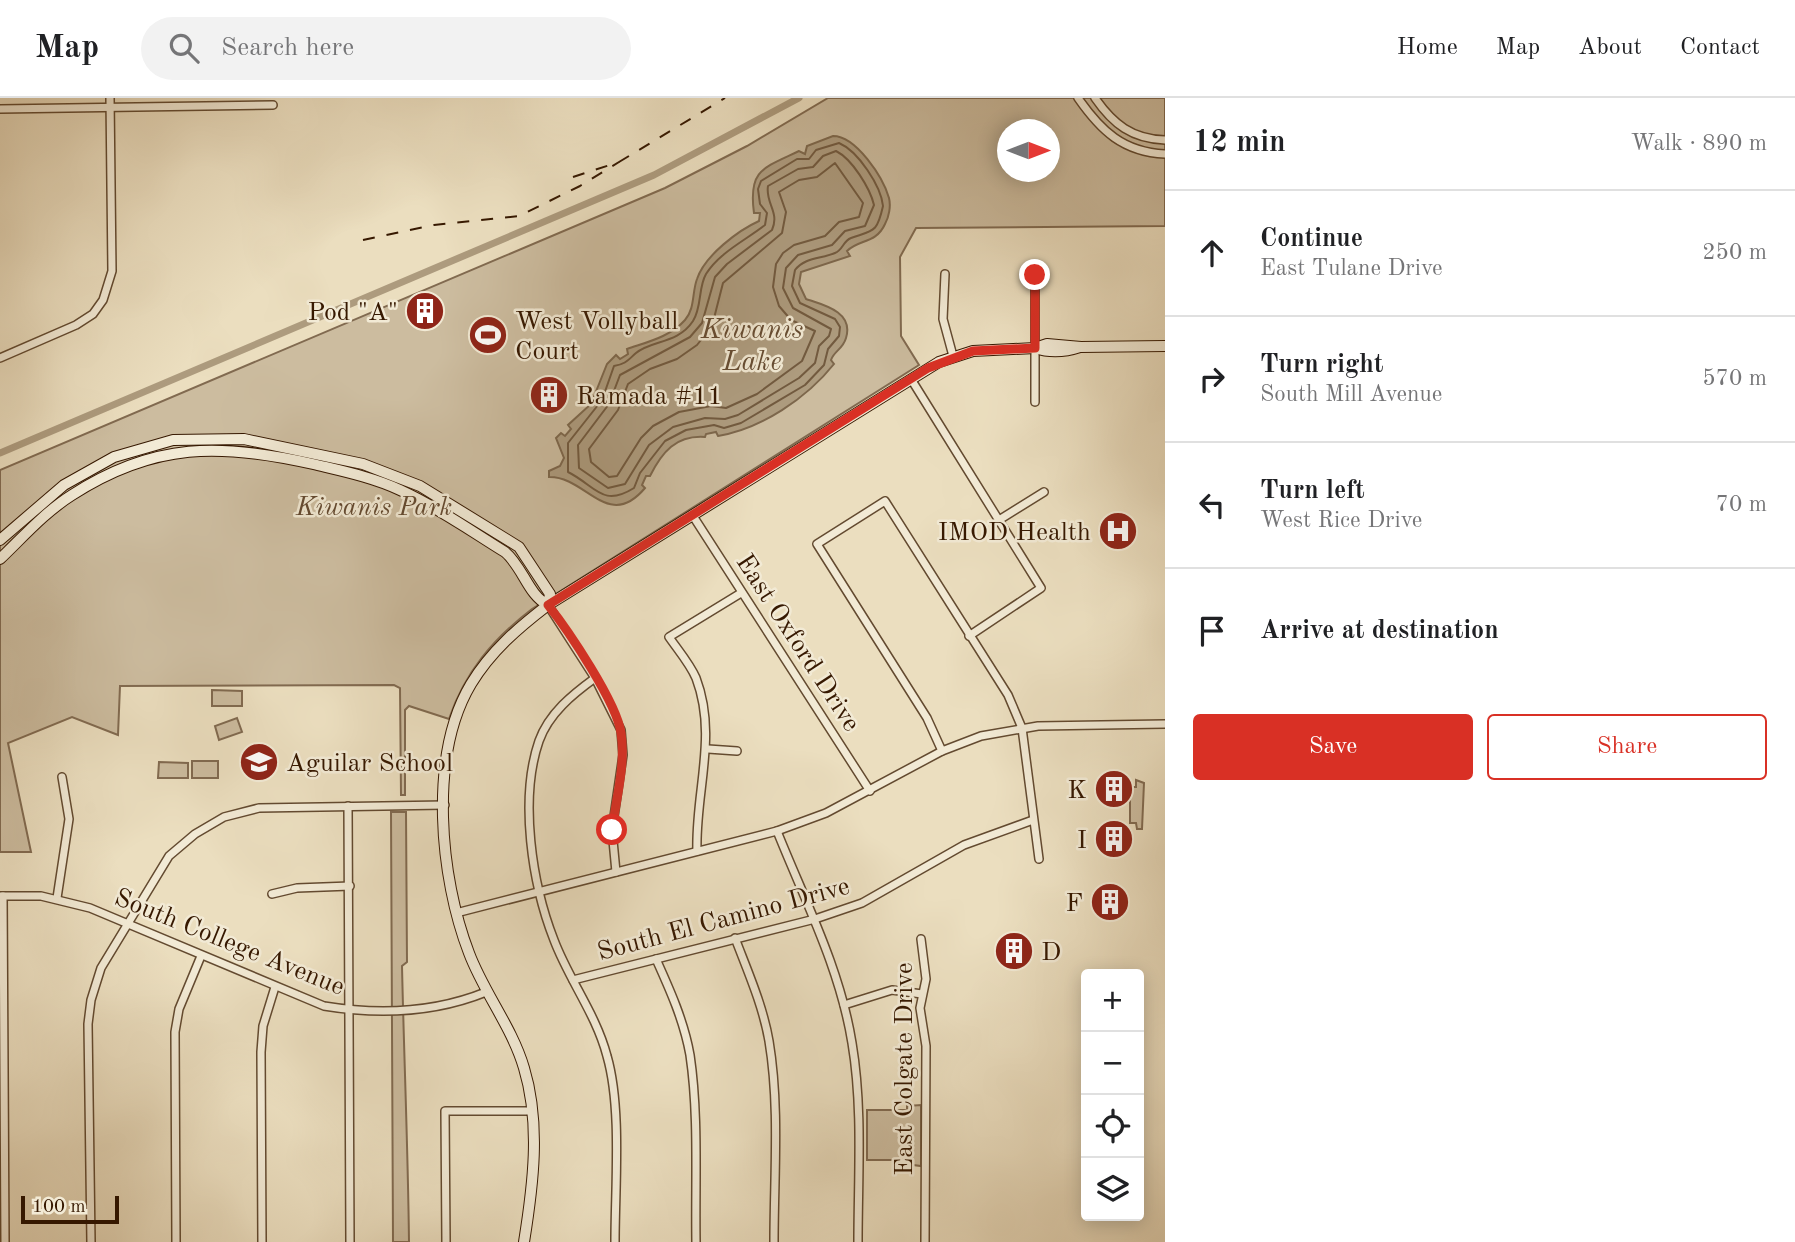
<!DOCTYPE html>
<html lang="en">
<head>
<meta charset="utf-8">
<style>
	:root { --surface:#fff; --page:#f2f2f2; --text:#202124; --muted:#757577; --line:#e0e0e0; --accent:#d93025 }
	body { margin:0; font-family:"Old Standard TT",serif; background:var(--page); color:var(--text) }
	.controls { position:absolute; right:21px; bottom:21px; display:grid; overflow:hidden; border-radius:7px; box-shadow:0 4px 18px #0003 }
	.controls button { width:63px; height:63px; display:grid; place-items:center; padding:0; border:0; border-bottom:2px solid var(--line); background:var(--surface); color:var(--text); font:35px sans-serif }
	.compass { position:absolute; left:997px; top:21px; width:63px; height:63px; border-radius:50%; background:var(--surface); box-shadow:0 4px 18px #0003; rotate:90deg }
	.scale { position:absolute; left:21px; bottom:18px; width:98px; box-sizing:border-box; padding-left:7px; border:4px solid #361800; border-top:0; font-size:19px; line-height:24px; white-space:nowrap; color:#361800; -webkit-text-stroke:5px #f2ead5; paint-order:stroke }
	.stop { position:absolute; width:21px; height:21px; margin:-16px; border:5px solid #d93025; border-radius:50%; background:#fff }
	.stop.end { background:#d93025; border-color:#fff; box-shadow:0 2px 7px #0008 }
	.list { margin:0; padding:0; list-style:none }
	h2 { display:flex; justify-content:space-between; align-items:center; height:91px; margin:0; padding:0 28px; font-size:30px }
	h2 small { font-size:23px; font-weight:400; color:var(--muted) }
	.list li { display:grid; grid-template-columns:46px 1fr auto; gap:21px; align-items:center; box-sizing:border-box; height:126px; padding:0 28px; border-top:2px solid var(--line) }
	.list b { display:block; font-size:26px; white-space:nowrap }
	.list p { margin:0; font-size:23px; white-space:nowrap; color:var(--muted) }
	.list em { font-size:23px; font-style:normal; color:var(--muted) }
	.actions { display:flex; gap:14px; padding:21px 28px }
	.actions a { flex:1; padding:16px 0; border:2px solid var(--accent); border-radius:7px; text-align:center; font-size:24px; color:var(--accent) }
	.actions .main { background:var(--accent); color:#fff }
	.icon { flex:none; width:38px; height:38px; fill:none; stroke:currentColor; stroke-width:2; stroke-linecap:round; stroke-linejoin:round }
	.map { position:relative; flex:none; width:1165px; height:1144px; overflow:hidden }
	header { display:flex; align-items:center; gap:42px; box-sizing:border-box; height:98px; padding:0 35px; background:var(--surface); border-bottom:2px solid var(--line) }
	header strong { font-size:33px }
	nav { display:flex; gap:38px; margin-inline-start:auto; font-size:24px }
	.search { width:490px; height:63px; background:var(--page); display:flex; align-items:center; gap:18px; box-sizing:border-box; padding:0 24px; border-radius:38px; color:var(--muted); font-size:26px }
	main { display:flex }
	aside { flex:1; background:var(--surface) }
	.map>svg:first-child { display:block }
	.green { fill:#ccbc9f; stroke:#816a50; stroke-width:2; fill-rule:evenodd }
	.water { fill:#ad9b7e; stroke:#7d674c; stroke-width:2 }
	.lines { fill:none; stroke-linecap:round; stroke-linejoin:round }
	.shore { stroke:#725a3f; stroke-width:2 }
	.canal { stroke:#ad9b7e; stroke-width:7 }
	.street-casing { stroke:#634a30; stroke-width:10 }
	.secondary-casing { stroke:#361800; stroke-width:12 }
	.street { stroke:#f2ead5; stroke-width:7 }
	.secondary { stroke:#f2ead5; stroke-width:10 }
	.rail { stroke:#361800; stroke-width:2; stroke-dasharray:12 12; stroke-linecap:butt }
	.route { stroke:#d93025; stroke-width:9 }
	.labels { text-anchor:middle; stroke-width:5; stroke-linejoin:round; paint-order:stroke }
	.poi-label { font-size:26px; fill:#361800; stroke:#f2ead5; text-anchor:end }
	.park-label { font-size:26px; font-style:italic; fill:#634930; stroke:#f2ead5 }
	.street-label { font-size:26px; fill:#361800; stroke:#f2ead5 }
	.water-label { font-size:28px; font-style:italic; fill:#664c32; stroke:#f2ead5 }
</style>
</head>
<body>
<header>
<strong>Map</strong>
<div class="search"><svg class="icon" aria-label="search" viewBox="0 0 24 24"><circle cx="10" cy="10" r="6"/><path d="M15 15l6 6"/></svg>Search here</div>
<nav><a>Home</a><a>Map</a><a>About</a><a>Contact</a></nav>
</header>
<main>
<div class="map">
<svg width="1165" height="1144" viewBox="0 0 1165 1144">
	<rect width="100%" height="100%" fill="#ebdebf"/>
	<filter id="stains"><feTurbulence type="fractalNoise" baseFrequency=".00286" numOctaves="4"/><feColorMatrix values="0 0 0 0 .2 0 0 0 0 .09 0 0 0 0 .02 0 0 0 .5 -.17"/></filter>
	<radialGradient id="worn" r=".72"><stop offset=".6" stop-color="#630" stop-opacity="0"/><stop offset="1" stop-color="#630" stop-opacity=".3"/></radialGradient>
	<!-- green -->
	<g class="green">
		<path d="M828,0H1165V128L916,130L900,159L901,238L919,267L532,511C493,541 465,574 449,621L409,608L405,612V697H401L400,590L394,587L120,588L118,637L72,619L8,645L31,754H0V372L665,90L747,48ZM1008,32H1050V74H1008Z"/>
		<path d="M212,592L242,593V608H212Z"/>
		<path d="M237,620L242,634L219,642L215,628Z"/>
		<rect x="192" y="663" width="26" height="17"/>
		<path d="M159,664L188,665V680H158Z"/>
		<path d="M1136,682L1144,685L1142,731H1137L1136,725H1130V689H1136Z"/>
		<path d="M391,714H406L407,864L402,868C404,960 408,1051 409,1144H393Z"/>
		<path d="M921,1007V1068L906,1066V1062H867V1012H907V1008Z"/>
	</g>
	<!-- water -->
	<path class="water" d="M833,38C856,38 883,79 889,100C891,108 889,119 885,126C876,146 859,141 847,153L850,158L801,174L799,186L806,201C824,207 854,214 846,240C843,251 834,253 831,262L834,266C807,300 761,331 718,338L716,334L706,336L705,339C676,337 662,354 650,378H646L642,387L645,390C608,434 586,378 549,379V373L560,368L564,360L556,340L561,335L565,338L571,331L568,327L591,306L607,266L616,257L620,261L628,256L627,251C647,244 670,239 685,222C695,211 692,194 697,181C705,157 739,132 759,123L760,115H754C748,72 763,70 799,53L805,56L807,48Z"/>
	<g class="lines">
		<!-- shore -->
		<g class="shore">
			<path d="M839,45C858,53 881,88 883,108C877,135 874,132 851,140C843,143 843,152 835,155C821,161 805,159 795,172L792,188L800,205L835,221L840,229L839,238L828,251L824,267L805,287L741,325L724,330L714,327L686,332L665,343L640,375L634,390C602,410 596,388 568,374V345L602,302L614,268C626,266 628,262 636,255C651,242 678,246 693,223C702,209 698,190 706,176C720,154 746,142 765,127L767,115L760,106L758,91L761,83L797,61H809L816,52Z"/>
			<path d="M836,53C852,61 870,90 874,107L865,128L845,133L832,147L798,157L786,170L783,190L793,210L831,231L829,238L819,248L815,265L799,280L738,317L725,321L705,320L673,329L649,347L625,386L608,390L579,370L578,347L609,306L620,277L690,239L702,225L715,179L727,166L772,132C780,114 765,105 768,88L798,71L813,69L823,58Z"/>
			<path d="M835,65L863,105L859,119L839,124L825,138L794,147L783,155L776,166L773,189L779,208L791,222L815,233L802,263L757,296L726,310L711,308L679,314L653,328L641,340L617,378L609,379L591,364L589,351L618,312L628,286L650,271L677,261L697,247L712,228L723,185L782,135L786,114L779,94L799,82L817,79Z"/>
		</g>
		<!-- canal -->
		<path class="canal" d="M0,355L654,77L799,0"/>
		<!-- street casing -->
		<g class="street-casing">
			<g id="street">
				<path d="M1078,0C1101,33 1123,54 1165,56"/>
				<path d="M1095,0C1113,26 1132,41 1165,42"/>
				<path d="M0,11L273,7"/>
				<path d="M945,176L943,221L953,258"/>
				<path d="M1035,177V304"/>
				<path d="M0,260L76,227L93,216L103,202L112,173L110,0"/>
				<path d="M911,281L1041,490L969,538"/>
				<path d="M693,418L870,693"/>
				<path d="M999,422L1044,394"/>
				<path d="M548,507L595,580L621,632L623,657L612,732L616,774"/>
				<path d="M595,580C573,596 549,615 539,643C519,701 532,786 554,842C569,882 596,916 607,958C622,1010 615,1088 615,1144"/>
				<path d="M708,651L737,653"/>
				<path d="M942,653L927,620L817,446L885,403L1008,597L1022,630L1039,761"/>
				<path d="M348,708L350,1144"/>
				<path d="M777,733C805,803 840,870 852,945C863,1010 858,1079 858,1144"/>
				<path d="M697,753C695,694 718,638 696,580C690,566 678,552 669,539L741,495"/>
				<path d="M272,796L297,790L350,788"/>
				<path d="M0,798H41L90,810L324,908C379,917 434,915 486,894"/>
				<path d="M3,798L5,1144"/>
				<path d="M57,800L69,721L62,679"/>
				<path d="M456,815L777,733L826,715L942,653L981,638L1038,628L1165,626"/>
				<path d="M735,840C748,874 763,908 769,943C780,1009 774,1078 774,1144"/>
				<path d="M921,841L926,881L920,910L926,948L925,1144"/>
				<path d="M656,861C670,892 684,923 690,957C699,1018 695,1082 696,1144"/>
				<path d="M573,882L815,821L862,805L964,747L1033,722"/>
				<path d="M844,907L892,892L922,896"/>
				<path d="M91,1144L88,926L91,902L101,870L169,758L195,736L224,719L259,710L445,707"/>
				<path d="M176,1144L175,934L179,911L201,858"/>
				<path d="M262,1144L261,954L263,928L275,889"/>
				<path d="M446,1144L445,1013H532"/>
			</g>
		</g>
		<!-- secondary casing -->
		<g class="secondary-casing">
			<g id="secondary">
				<path d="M1035,250C1050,255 1065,254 1080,249"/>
				<path d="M0,442L64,387L114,359L173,342L244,341L363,366L420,388L519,449L550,496L548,507"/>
				<path d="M0,461C23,439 45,414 72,397C154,344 221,345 313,366C342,373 372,379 400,392C437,409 471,433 505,454C523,469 528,497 548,507"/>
				<path d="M524,1144C533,1088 541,1026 524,970C512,929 484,895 469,855C440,780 428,658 471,586C491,553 518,530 548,507L939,264L973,253L1035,250L1047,246L1081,249L1165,248"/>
			</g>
		</g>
		<!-- street -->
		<use href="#street" class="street"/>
		<!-- secondary -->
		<use href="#secondary" class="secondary"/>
		<!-- rail -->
		<g class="rail">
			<path d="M573,79L619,64L725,0"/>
			<path d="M363,142L434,127L519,118L580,88L619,64"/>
		</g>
	</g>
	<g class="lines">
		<!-- route -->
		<path class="route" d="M612,732C616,701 626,666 621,635C617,605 568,532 548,507L928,270L973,253L1035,250V177"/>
	</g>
	<!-- icons -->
	<defs>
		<g id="building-disc" transform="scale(2.0125)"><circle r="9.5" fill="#8f2418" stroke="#f2ead5"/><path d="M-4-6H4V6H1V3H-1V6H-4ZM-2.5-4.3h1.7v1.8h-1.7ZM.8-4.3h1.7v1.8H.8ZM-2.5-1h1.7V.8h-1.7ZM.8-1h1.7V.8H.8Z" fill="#fff"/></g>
		<g id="stadium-disc" transform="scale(2.0125)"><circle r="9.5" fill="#8f2418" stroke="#f2ead5"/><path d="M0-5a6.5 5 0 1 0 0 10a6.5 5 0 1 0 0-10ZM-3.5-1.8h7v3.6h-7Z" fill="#fff"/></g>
		<g id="hospital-disc" transform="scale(2.0125)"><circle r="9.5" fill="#8f2418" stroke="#f2ead5"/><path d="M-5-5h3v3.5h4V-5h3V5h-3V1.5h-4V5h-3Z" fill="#fff"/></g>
		<g id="school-disc" transform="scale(2.0125)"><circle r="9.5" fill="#8f2418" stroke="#f2ead5"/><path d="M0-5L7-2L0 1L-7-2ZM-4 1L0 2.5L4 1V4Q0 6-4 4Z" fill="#fff"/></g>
	</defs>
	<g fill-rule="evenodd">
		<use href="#building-disc" x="425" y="213"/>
		<use href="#stadium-disc" x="488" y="237"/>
		<use href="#building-disc" x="549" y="297"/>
		<use href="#hospital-disc" x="1118" y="433"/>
		<use href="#school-disc" x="259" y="664"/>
		<use href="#building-disc" x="1114" y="691"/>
		<use href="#building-disc" x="1114" y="741"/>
		<use href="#building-disc" x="1110" y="804"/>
		<use href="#building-disc" x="1014" y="853"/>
	</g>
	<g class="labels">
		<!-- poi labels -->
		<g class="poi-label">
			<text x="398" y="222">Pod "A"</text>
			<text x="515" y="231" text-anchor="start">West Vollyball<tspan x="515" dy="30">Court</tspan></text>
			<text x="576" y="306" text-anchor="start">Ramada #11</text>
			<text x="1091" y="442">IMOD Health</text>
			<text x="286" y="673" text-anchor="start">Aguilar School</text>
			<text x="1087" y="700">K</text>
			<text x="1087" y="750">I</text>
			<text x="1083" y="813">F</text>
			<text x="1041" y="862" text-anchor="start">D</text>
		</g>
		<!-- park labels -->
		<g class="park-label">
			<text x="374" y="417">Kiwanis Park</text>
		</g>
		<!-- street labels -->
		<g class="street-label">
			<text transform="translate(799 544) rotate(57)" y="9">East Oxford Drive</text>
			<text transform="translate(723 820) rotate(-15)" y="9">South El Camino Drive</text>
			<text transform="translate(230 843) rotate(22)" y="9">South College Avenue</text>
			<text transform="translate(903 971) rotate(-90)" y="9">East Colgate Drive</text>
		</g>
		<!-- water labels -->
		<g class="water-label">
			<text x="752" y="240">Kiwanis<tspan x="752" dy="32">Lake</tspan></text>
		</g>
	</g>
	<rect width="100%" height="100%" filter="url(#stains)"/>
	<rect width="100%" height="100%" fill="url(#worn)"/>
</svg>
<div class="controls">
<button>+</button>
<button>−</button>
<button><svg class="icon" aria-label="locate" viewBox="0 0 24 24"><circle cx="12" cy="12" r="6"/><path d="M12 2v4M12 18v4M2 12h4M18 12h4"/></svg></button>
<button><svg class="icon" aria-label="layers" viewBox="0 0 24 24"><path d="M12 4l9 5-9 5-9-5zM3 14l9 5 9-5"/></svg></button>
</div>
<svg class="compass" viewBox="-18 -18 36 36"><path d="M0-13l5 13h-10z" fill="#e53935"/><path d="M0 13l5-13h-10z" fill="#757577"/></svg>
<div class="scale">100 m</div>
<div class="stop" style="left:612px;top:732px"></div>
<div class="stop end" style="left:1035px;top:177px"></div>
</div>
<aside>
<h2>12 min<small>Walk · 890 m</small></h2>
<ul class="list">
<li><svg class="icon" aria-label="ahead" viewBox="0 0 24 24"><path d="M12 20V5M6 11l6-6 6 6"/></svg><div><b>Continue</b><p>East Tulane Drive</p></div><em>250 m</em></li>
<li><svg class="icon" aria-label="right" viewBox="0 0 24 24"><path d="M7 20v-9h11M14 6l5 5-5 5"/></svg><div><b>Turn right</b><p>South Mill Avenue</p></div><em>570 m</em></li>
<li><svg class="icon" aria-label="left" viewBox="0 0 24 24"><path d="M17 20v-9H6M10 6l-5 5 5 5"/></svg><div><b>Turn left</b><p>West Rice Drive</p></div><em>70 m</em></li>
<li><svg class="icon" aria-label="arrive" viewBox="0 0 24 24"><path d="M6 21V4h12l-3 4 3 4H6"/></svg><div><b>Arrive at destination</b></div></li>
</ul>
<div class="actions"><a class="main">Save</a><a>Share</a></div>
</aside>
</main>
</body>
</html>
